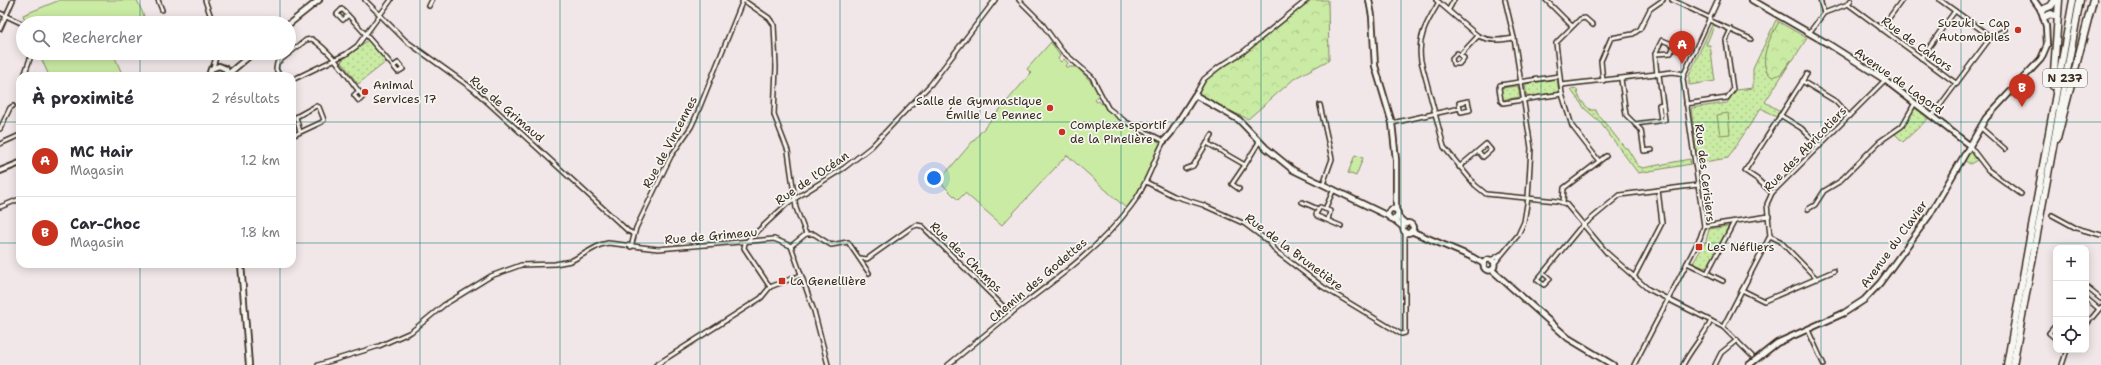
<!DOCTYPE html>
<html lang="fr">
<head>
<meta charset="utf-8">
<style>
	:root { --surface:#fff; --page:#f2f2f3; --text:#2b2b33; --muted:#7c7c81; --line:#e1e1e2; --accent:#c8321e }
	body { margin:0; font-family:"Shantell Sans",sans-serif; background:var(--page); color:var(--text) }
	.controls { position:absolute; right:12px; bottom:12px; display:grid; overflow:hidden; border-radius:8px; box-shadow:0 2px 10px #0003 }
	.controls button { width:36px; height:36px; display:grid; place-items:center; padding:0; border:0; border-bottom:1px solid var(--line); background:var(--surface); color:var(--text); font:20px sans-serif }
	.you { position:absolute; left:934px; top:178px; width:14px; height:14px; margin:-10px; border:3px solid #fff; border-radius:50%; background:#1a73e8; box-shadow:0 0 0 6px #1a73e833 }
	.badge { display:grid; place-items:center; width:26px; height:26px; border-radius:50%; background:var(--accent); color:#fff; font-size:13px; font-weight:700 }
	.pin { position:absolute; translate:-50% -33px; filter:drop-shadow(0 1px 2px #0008) }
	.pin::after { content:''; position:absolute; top:21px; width:14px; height:12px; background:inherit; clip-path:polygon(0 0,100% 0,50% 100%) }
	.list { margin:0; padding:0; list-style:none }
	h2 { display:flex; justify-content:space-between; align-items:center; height:52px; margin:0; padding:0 16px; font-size:17px }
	h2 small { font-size:13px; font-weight:400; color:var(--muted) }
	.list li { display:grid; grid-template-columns:26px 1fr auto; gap:12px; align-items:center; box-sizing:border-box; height:72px; padding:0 16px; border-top:1px solid var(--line) }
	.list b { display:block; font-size:15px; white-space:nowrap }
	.list p { margin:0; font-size:13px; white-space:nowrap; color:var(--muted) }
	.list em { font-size:13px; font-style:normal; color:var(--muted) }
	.icon { flex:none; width:22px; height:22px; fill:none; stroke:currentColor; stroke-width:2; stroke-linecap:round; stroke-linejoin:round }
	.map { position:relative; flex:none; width:2101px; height:365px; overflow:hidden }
	.search { position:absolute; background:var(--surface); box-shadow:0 2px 10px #0003; left:16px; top:16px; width:280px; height:44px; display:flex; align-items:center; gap:10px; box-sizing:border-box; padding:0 14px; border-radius:22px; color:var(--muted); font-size:15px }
	.panel { position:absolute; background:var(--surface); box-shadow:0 2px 10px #0003; left:16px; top:72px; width:280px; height:196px; border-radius:12px }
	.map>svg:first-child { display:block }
	.green { fill:url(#green-dots); stroke:#828a61 }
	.forest { fill:url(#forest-crowns); stroke:#828a61 }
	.pitch { fill:#caeba4; stroke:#828a61 }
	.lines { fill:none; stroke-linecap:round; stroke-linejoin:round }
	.street-casing { stroke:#3b2a1e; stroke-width:6 }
	.secondary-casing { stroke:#3b2a1e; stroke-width:8 }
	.highway-casing { stroke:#3b2a1e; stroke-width:9 }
	.street { stroke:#f6f6f2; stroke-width:3 }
	.secondary { stroke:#f6f6f2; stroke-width:4.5 }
	.highway { stroke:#f6f6f2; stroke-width:6 }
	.grid { fill:none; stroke:#0f766e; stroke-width:1; stroke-opacity:0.55 }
	.poi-dot { fill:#c8321e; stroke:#f6f6f2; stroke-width:1.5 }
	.labels { text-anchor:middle; stroke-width:3.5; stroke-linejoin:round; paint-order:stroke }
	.shield { fill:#f6f6f2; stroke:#73675e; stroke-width:1 }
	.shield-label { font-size:11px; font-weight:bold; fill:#3b2a1e }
	.poi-label { font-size:12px; fill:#3b2a1e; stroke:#f6f6f2; text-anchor:start }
	.street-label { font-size:12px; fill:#3b2a1e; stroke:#f6f6f2 }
</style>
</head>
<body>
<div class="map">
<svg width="2101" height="365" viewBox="0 0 2101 365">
	<defs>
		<pattern id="green-dots" width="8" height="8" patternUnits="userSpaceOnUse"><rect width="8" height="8" fill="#caeba4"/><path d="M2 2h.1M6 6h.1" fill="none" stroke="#aeca8d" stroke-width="1.8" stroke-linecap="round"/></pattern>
		<pattern id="forest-crowns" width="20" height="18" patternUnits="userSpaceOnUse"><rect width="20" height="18" fill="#caeba4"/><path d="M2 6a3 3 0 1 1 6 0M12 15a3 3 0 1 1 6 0" fill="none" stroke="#aeca8d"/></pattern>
	</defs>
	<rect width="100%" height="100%" fill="#f1e7e9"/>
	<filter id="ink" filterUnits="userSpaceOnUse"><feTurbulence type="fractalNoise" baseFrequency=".025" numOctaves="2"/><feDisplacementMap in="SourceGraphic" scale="8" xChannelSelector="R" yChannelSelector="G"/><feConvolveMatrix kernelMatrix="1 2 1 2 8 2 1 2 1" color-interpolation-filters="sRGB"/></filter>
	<g filter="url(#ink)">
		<!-- green -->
		<g class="green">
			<path d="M1776,20L1779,22C1771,36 1755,64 1772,77L1781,74L1792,60L1765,102L1780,111L1776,117L1761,108L1728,158L1698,163L1691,108L1727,103L1736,90L1753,88V69Z"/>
			<path d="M1713,23L1715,24L1706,45H1710L1715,81L1689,85V75Z"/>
			<path d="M368,40L386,62L358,84L341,61Z"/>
			<path d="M1557,79L1559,92L1527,97L1525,84Z"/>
			<path d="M1518,86L1520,97L1503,100L1501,88Z"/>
			<path d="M1577,89C1577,97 1585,106 1591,110H1596L1597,113L1625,148H1627L1638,166L1643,168L1690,159L1691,164L1638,173L1599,121L1585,109L1571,90Z"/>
			<path d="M1915,107L1929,118L1903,142L1894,133L1906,124Z"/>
			<path d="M1969,145L1979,159L1970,164L1962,159Z"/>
			<path d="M1729,226L1712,260L1705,268L1693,263L1706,241L1709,229Z"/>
		</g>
		<!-- forest -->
		<g class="forest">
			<path d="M1307,0H1328L1329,60L1295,78L1248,119L1195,95L1204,79L1243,52Z"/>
			<path d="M1779,22L1807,38L1793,60L1790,61L1781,74L1772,77C1755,63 1771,36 1779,22Z"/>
		</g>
		<!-- pitch -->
		<g class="pitch">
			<path d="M60,0H137L147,23H26L23,15Z"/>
			<path d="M1051,42L1060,56L1058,59L1061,62L1064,59L1068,63L1066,66L1067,67H1077L1094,85L1099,94L1094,100L1096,102L1098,101L1126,123L1162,141C1150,164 1143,189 1127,209L1067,155L1002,225L965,193L958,200L939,181L1031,73L1027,69Z"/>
			<path d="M39,53H113L123,76H49Z"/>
			<path d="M1728,113L1730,134L1720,135L1717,115Z"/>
			<path d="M1355,155L1363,158L1356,176L1348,173Z"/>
		</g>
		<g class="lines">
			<!-- street casing -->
			<g class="street-casing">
				<g id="street">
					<path d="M158,0L162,10"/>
					<path d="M205,0L213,23"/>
					<path d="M365,0L406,41L473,89L628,231L634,234"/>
					<path d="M743,0L769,18L774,25L776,67L774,115L788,151L796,208L806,234L791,246L814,311L828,365"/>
					<path d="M1436,0L1478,36C1491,42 1500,40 1514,38"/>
					<path d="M1546,0L1572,26"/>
					<path d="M1672,0L1710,18"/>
					<path d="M1820,0L1824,13"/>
					<path d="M1940,0L1991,37"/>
					<path d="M1439,2C1427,22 1417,37 1421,61L1444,147L1475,185L1486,194L1557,201L1566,204L1607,253L1648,289L1723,327L1752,356"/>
					<path d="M1848,4L1957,84"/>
					<path d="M429,6L432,0"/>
					<path d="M1449,9L1454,0"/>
					<path d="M0,13L23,24"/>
					<path d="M348,15L343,20L337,14L342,9C362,29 380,51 398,72L403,69L398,63L394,66"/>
					<path d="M1709,20L1751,39"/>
					<path d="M1593,25L1585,18L1580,19L1556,43L1562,94L1572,126L1599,161"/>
					<path d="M0,29L13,0"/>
					<path d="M1881,29L1902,0"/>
					<path d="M1809,33L1824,13L1848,4L1851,0"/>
					<path d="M1655,54L1671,53L1674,45L1662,40L1655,54L1657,75"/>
					<path d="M1460,55L1464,58L1459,64H1453L1452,58L1457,53L1460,55L1478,36"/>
					<path d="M1921,58L1955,11"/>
					<path d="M213,67L217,54"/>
					<path d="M24,76L32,53"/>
					<path d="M280,76L276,69L277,63L306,40L312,39C333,53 348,77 363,97L359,101L354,95L359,91"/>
					<path d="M1559,76L1500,85L1499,88L1501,101L1503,103L1562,94"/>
					<path d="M1621,79L1626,115L1641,130L1644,151L1652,150"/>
					<path d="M292,80L346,54L357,46L391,0"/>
					<path d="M1603,81L1601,61L1611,38L1633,34L1640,29L1650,9L1663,0"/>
					<path d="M1802,81L1835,101L1849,116"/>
					<path d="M1561,85L1673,72L1684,74"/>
					<path d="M1195,95L1204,79L1219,67L1243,52L1307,0"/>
					<path d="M1686,104L1727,98L1733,90L1726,40L1731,29"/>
					<path d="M1320,105L1332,159L1323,184"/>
					<path d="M1780,115L1801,128L1820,146"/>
					<path d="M1932,116L1991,37L2005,30"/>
					<path d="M1661,120L1659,105L1663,104"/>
					<path d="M1392,123L1460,108L1461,112L1470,110L1468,101L1459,103L1460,108"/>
					<path d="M1635,124L1665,120L1659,75"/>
					<path d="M1980,127L2005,149"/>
					<path d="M0,129L10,108L13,106"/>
					<path d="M292,136L322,122L324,120L319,107L316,106L296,117L300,132"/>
					<path d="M1207,143L1212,135"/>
					<path d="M0,144L20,135"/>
					<path d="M1969,145L1988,170L2021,194"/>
					<path d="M1459,167L1486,144L1491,150L1483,157L1478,151"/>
					<path d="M1185,169L1193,166L1207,143L1245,165L1259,142"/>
					<path d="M1146,182L1174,196L1203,205L1245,224L1268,241L1277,252L1323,287L1401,334L1405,333V232"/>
					<path d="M1239,189L1232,184L1245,165"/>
					<path d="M1334,189L1325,209L1320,207L1316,214L1317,216L1341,226"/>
					<path d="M1772,193L1757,179L1745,171L1807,74"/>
					<path d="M1302,202L1318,209"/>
					<path d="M1563,202L1564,188L1606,156"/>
					<path d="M0,207L20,199"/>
					<path d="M1325,209L1330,211L1328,220"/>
					<path d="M1808,209L1815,205L1824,191L1839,182L1879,142L1902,126L1915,103"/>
					<path d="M2052,215L2076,228L2101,235"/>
					<path d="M1704,226L1769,216"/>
					<path d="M806,234H814L831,245L848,242L869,273"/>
					<path d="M1770,236L1780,241L1817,279"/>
					<path d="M631,247L636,228L671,156L691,127L697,114L743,0"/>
					<path d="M860,258L867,259L912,227L917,225L922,226L1011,314"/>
					<path d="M1491,260L1501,254"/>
					<path d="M1687,263L1723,281"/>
					<path d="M1494,264L1518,235L1524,222L1528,198L1531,148L1514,38L1505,0"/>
					<path d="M1543,273L1550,279L1544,285L1537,280L1543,273L1579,229L1620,195L1698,185"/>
					<path d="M1707,273L1734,222"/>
					<path d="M1634,277L1662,223L1658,190"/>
					<path d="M770,287L801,275"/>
					<path d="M2086,287L2101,299"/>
					<path d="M1742,290L1764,301L1834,271"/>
					<path d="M2086,298L2099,309"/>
					<path d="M2086,325L2101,307"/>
					<path d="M1723,327L1770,236L1767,204L1772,193L1885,80"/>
					<path d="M2056,327L2055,326L2049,333L2056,339"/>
					<path d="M1808,330L1824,365"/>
					<path d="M318,365L379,346L411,332L444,305L491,276L521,265L555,264L571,261L600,245L608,243L658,249L774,239L791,246"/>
					<path d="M656,365L761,298L770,287L744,248L745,243L788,203L844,168L871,147L931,84L995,0"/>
					<path d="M948,365C970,347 992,329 1014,311C1055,280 1100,248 1131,206C1146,187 1153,162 1164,141L1126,122L1108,108L1092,77L1062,51L1040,21L1019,0"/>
					<path d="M1634,365L1700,238L1704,226L1683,79L1684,74L1718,0"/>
					<path d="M1683,365C1691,349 1703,337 1711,321"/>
					<path d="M1715,365L1721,353L1737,340"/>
					<path d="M2062,365L2067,350"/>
				</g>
			</g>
			<!-- secondary casing -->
			<g class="secondary-casing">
				<g id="secondary">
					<path d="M1369,0L1372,16L1375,66L1392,123L1396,160V210"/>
					<path d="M1752,0L1830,45L1885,80L1969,145"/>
					<path d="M289,24L319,0"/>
					<path d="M228,74L253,53"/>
					<path d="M209,76L211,69L219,66L226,69L228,76"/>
					<path d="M1164,141L1171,133L1195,95L1239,120L1266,148L1293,170L1388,216"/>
					<path d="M0,171L20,163"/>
					<circle cx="1393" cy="214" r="5"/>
					<path d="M1397,216L1406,224"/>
					<path d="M1393,219L1403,227"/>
					<circle cx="1408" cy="228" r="5"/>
					<path d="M1411,231L1472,257L1484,264"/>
					<circle cx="1489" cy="265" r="5.5"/>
					<path d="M241,264L249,365"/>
					<path d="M1492,270L1568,338L1613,365"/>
					<path d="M1749,365L1777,343L1844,313L1864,300L1880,283L1929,216L1986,118L2041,59L2047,45L2046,26L2041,10L2034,0"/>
				</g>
			</g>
			<!-- highway casing -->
			<g class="highway-casing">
				<g id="highway">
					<path d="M2041,10L2051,6L2055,0"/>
					<path d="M2044,17L2051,14L2057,17"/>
					<path d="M2053,86L2059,0"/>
					<path d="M2057,139L2093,0"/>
					<path d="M2007,365L2073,0"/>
					<path d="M2013,365L2080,0"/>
				</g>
			</g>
			<!-- street -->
			<use href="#street" class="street"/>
			<!-- secondary -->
			<use href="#secondary" class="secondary"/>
			<!-- highway -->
			<use href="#highway" class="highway"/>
		</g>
	</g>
	<!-- grid -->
	<path class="grid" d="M140,0V23M280,0V23M420,0V365M560,0V365M700,0V365M840,0V365M980,0V365M1121,0V365M1261,0V365M1401,0V365M1541,0V365M1681,0V365M1821,0V365M1961,0V365M140,53V76M280,53V76M0,122H20M292,122H2101M0,243H20M292,243H2101M140,264V365M280,264V365"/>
	<!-- markers -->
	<g class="poi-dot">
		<circle cx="2018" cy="30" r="4"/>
		<circle cx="365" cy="92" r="4"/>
		<circle cx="1050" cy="108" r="4"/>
		<circle cx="1062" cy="132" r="4"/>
		<rect x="1695" y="243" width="8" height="8" rx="2"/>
		<rect x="778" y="277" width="8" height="8" rx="2"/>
	</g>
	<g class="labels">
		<!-- shield labels -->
		<rect class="shield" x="2043" y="69" width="44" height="18" rx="3"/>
		<g class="shield-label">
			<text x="2065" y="82">N 237</text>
		</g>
		<!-- poi labels -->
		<g class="poi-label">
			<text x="2010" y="27" text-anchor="end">Suzuki - Cap<tspan x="2010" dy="14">Automobiles</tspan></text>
			<text x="373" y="89">Animal<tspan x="373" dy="14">Services 17</tspan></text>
			<text x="1042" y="105" text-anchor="end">Salle de Gymnastique<tspan x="1042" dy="14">Émilie Le Pennec</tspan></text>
			<text x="1070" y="129">Complexe sportif<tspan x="1070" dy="14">de la Pinelière</tspan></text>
			<text x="1707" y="251">Les Néfliers</text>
			<text x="790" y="285">La Genellière</text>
		</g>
		<!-- street labels -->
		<g class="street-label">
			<text transform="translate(1917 44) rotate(36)" y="4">Rue de Cahors</text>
			<text transform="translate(1899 81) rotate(35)" y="4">Avenue de Lagord</text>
			<text transform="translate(507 109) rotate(41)" y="4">Rue de Grimaud</text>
			<text transform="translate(670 142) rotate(-62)" y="4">Rue de Vincennes</text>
			<text transform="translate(1805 149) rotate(-46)" y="4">Rue des Abricotiers</text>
			<text transform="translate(1705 173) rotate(83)" y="4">Rue des Cerisiers</text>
			<text transform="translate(812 178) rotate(-34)" y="4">Rue de l'Océan</text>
			<text transform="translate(711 236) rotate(-5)" y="4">Rue de Grimeau</text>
			<text transform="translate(1894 244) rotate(-54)" y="4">Avenue du Clavier</text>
			<text transform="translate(1294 252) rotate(37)" y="4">Rue de la Brunetière</text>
			<text transform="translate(966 257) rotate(44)" y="4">Rue des Champs</text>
			<text transform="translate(1038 280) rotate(-40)" y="4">Chemin des Godettes</text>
		</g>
	</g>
</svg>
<div class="controls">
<button>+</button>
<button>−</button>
<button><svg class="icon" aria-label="locate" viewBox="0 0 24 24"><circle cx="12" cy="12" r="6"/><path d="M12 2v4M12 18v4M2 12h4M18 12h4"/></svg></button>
</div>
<div class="you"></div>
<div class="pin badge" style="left:1682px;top:64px">A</div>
<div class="pin badge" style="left:2022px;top:107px">B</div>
<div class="search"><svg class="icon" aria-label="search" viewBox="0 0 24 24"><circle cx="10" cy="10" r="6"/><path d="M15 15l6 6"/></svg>Rechercher</div>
<section class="panel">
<h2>À proximité<small>2 résultats</small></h2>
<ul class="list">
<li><span class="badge">A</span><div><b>MC Hair</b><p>Magasin</p></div><em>1.2 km</em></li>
<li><span class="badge">B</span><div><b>Car-Choc</b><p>Magasin</p></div><em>1.8 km</em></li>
</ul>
</section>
</div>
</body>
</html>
